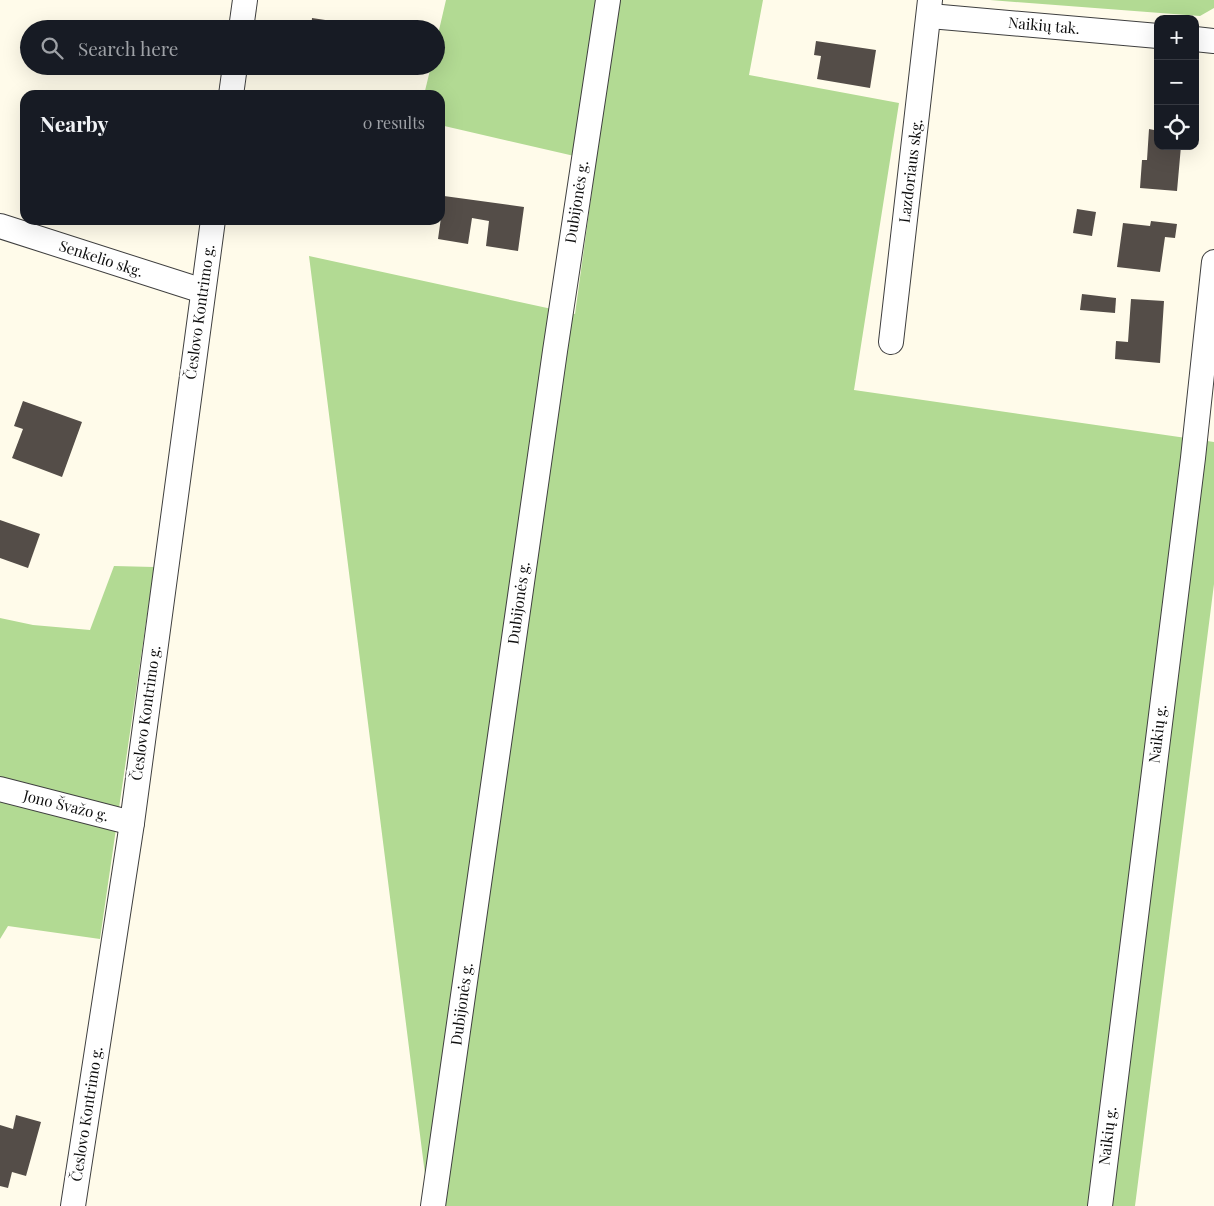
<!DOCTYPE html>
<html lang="en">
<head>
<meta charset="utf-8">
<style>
	:root { --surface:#171b24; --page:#20242c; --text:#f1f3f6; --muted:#9ea1a6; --line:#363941 }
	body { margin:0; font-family:"Playfair Display",serif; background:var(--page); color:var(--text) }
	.controls { position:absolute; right:15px; top:15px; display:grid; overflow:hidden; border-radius:10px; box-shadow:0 5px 20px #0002 }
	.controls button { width:45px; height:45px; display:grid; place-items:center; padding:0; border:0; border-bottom:1px solid var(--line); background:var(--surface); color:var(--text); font:25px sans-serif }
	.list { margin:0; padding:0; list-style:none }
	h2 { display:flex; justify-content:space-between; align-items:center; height:65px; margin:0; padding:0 20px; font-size:21px }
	h2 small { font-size:16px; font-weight:400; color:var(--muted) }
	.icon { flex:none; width:28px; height:28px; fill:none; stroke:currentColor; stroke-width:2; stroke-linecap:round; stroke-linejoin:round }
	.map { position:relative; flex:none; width:1214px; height:1206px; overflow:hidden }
	.search { position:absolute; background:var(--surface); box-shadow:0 5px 20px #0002; left:20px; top:20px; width:425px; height:55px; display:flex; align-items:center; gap:12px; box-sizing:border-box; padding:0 18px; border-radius:28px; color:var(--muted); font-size:19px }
	.panel { position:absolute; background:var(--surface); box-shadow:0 5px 20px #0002; left:20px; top:90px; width:425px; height:135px; border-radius:15px }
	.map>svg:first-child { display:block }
	.forest { fill:#b2da93 }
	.building { fill:#544d48 }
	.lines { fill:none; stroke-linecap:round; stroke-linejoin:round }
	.minor-casing { stroke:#3f3f3f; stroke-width:26 }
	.minor { stroke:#fff; stroke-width:24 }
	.labels { text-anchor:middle; stroke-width:5; stroke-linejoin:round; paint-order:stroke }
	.street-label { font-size:15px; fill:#0c0c0c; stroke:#fff }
</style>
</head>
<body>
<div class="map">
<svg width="1214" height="1206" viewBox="0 0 1214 1206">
	<rect width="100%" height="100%" fill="#fffbea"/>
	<!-- forest -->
	<g class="forest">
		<path d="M446,0H763L749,75L899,103L854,390L1214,442V584L1135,1206H429L309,256L575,314L596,161L440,125V95H424L431,66H436V43Z"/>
		<path d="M990,0H1214V8L1200,16Z"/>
		<path d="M114,566L154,567L100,939L8,926L0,939V618L33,625L90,630Z"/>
	</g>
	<!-- building -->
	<g class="building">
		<path d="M312,18L378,28V29H311Z"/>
		<path d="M816,41L876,50L870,88L817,79L821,56L814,55Z"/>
		<path d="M354,66H386V72Z"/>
		<path d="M1155,109H1158V146H1181L1177,191L1140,188L1142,160H1147L1149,129L1154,130Z"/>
		<path d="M444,196L524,207L518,251L486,246L489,221L472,218L468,244L438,239Z"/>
		<path d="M1077,209L1096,212L1092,236L1073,233Z"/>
		<path d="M1151,221L1177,224L1175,238L1165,237L1160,272L1117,267L1123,223L1150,226Z"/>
		<path d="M1082,294L1116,298L1115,313L1080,310Z"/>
		<path d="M1131,299L1164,301L1160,363L1115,359L1116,341L1128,342Z"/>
		<path d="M23,401L82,422L62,477L12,458L23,429L14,426Z"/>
		<path d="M0,520L40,534L28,568L0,558Z"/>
		<path d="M16,1115L41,1122L26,1176L12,1172L8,1188L0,1186V1125L13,1129Z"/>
	</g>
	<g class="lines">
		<!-- minor casing -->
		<g class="minor-casing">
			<g id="minor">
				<path d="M930,16L1158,36"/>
				<path d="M241,29L245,0"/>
				<path d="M1195,39L1214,41"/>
				<path d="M231,95L235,66"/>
				<path d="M0,226L203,291"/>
				<path d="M891,342L930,0"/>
				<path d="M0,789L132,823"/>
				<path d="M73,1206L132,823L213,220"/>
				<path d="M433,1206L555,351L608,0"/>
				<path d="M1100,1206L1193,458L1214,262"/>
			</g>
		</g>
		<!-- minor -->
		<use href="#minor" class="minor"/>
	</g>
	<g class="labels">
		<!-- street labels -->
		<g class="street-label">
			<text transform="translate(1044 26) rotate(5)" y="5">Naikių tak.</text>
			<text transform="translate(911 171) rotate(-83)" y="5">Lazdoriaus skg.</text>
			<text transform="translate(577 202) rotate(-81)" y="5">Dubijonės g.</text>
			<text transform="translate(101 259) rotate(18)" y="5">Senkelio skg.</text>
			<text transform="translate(200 312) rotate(-82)" y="5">Česlovo Kontrimo g.</text>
			<text transform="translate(519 603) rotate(-82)" y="5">Dubijonės g.</text>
			<text transform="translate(146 713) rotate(-82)" y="5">Česlovo Kontrimo g.</text>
			<text transform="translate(1158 734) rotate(-83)" y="5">Naikių g.</text>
			<text transform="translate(66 806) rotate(14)" y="5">Jono Švažo g.</text>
			<text transform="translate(462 1004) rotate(-82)" y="5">Dubijonės g.</text>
			<text transform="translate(87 1114) rotate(-81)" y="5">Česlovo Kontrimo g.</text>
			<text transform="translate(1108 1136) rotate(-83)" y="5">Naikių g.</text>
		</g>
	</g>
</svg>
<div class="controls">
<button>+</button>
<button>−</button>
<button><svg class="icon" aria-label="locate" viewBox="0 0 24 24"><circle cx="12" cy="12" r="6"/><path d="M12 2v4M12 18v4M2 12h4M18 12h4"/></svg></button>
</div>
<div class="search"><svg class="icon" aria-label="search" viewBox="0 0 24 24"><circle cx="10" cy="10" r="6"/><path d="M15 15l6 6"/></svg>Search here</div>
<section class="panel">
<h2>Nearby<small>0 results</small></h2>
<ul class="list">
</ul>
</section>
</div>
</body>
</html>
